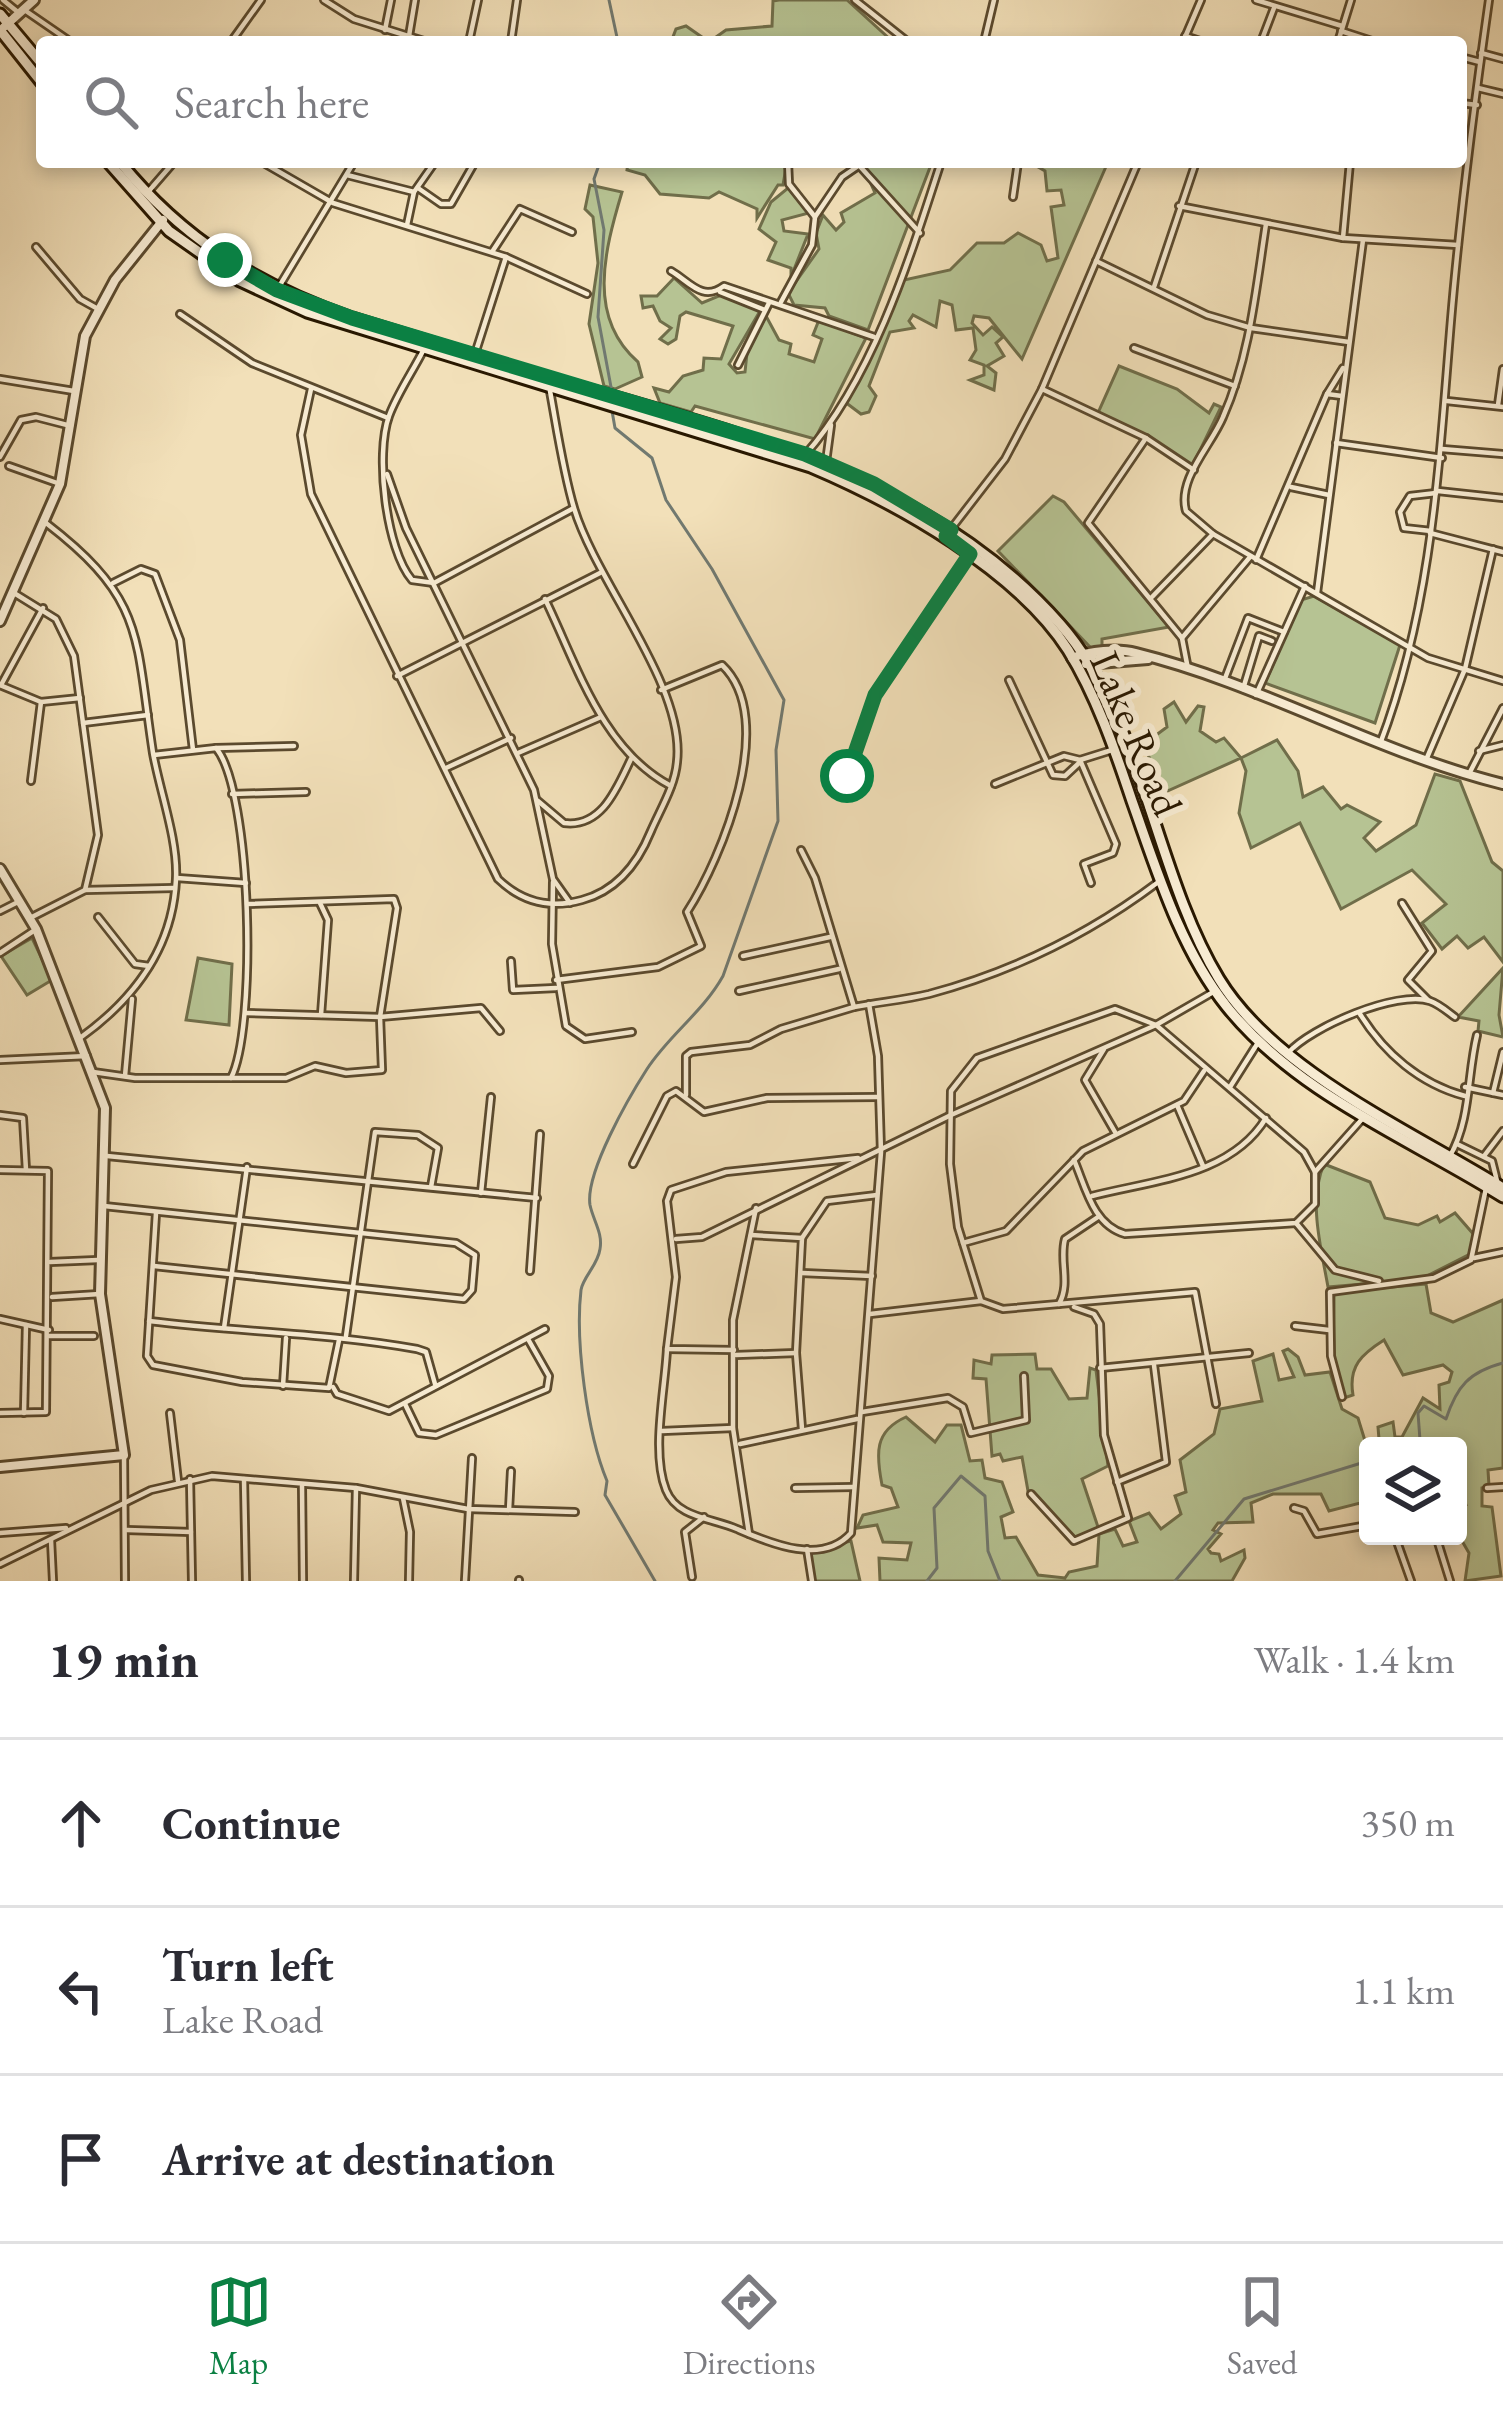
<!DOCTYPE html>
<html lang="en">
<head>
<meta charset="utf-8">
<style>
	:root { --surface:#fff; --page:#f2f2f3; --text:#2b2b33; --muted:#7c7c81; --line:#e1e1e2; --accent:#0b8043 }
	body { margin:0; font-family:"EB Garamond",serif; background:var(--page); color:var(--text) }
	.controls { position:absolute; right:36px; bottom:36px; display:grid; overflow:hidden; border-radius:12px; box-shadow:0 6px 18px #0003 }
	.controls button { width:108px; height:108px; display:grid; place-items:center; padding:0; border:0; border-bottom:3px solid var(--line); background:var(--surface); color:var(--text); font:60px sans-serif }
	.stop { position:absolute; width:36px; height:36px; margin:-27px; border:9px solid #0b8043; border-radius:50%; background:#fff }
	.stop.end { background:#0b8043; border-color:#fff; box-shadow:0 3px 12px #0008 }
	.list { margin:0; padding:0; list-style:none }
	h2 { display:flex; justify-content:space-between; align-items:center; height:156px; margin:0; padding:0 48px; font-size:51px }
	h2 small { font-size:39px; font-weight:400; color:var(--muted) }
	.list li { display:grid; grid-template-columns:78px 1fr auto; gap:36px; align-items:center; box-sizing:border-box; height:168px; padding:0 48px; border-top:3px solid var(--line) }
	.list b { display:block; font-size:45px; white-space:nowrap }
	.list p { margin:0; font-size:39px; white-space:nowrap; color:var(--muted) }
	.list em { font-size:39px; font-style:normal; color:var(--muted) }
	.icon { flex:none; width:66px; height:66px; fill:none; stroke:currentColor; stroke-width:2; stroke-linecap:round; stroke-linejoin:round }
	.map { position:relative; flex:none; width:1503px; height:1581px; overflow:hidden }
	.search { position:absolute; background:var(--surface); box-shadow:0 6px 18px #0003; left:36px; right:36px; top:36px; height:132px; display:flex; align-items:center; gap:30px; box-sizing:border-box; padding:0 42px; border-radius:12px; color:var(--muted); font-size:45px }
	.sheet { height:660px; background:var(--surface) }
	nav { display:flex; justify-content:space-around; align-items:center; box-sizing:border-box; height:168px; border-top:3px solid var(--line); background:var(--surface); font-size:33px; color:var(--muted) }
	nav a { display:grid; justify-items:center; gap:6px }
	nav .on { color:var(--accent) }
	.map>svg:first-child { display:block }
	.green { fill:#b6c393; stroke:#706e4a; stroke-width:3 }
	.lines { fill:none; stroke-linecap:round; stroke-linejoin:round }
	.stream { stroke:#717970; stroke-width:3 }
	.minor-casing { stroke:#5b4a2e; stroke-width:10 }
	.tertiary-casing { stroke:#5b4a2e; stroke-width:14 }
	.secondary-casing { stroke:#291800; stroke-width:15 }
	.minor { stroke:#f7ebd2; stroke-width:4.5 }
	.tertiary { stroke:#f7ebd2; stroke-width:8 }
	.secondary { stroke:#f7ebd2; stroke-width:9 }
	.route { stroke:#0b8043; stroke-width:15 }
	.labels { text-anchor:middle; stroke-width:12; stroke-linejoin:round; paint-order:stroke }
	.street-label { font-size:42px; fill:#291800; stroke:#f7ebd2 }
</style>
</head>
<body>
<div class="map">
<svg width="1503" height="1581" viewBox="0 0 1503 1581">
	<rect width="100%" height="100%" fill="#f2e0b9"/>
	<filter id="stains"><feTurbulence type="fractalNoise" baseFrequency=".00167" numOctaves="4"/><feColorMatrix values="0 0 0 0 .2 0 0 0 0 .09 0 0 0 0 .02 0 0 0 .5 -.17"/></filter>
	<radialGradient id="worn" r=".72"><stop offset=".6" stop-color="#630" stop-opacity="0"/><stop offset="1" stop-color="#630" stop-opacity=".3"/></radialGradient>
	<!-- green -->
	<g class="green">
		<path d="M779,0H847L893,42H671L676,29L686,26L709,42L726,30L772,26L773,1Z"/>
		<path d="M628,162H787L783,185H778L757,218V209L719,192L709,198L660,194L645,175L627,170Z"/>
		<path d="M868,162H932L868,330L829,316L825,308L794,305L788,293L819,249L816,233L823,215L836,230L844,222L841,213L875,193L862,164Z"/>
		<path d="M1108,162L1022,359L989,318L974,316L972,323L983,335L992,327L1003,337L996,343L1004,356L987,366L996,373L994,390L970,380L984,375V365L970,360L976,350L973,328L956,330L952,305L940,301L936,327L913,315L909,321L914,328L890,332L869,386L876,396L869,412L861,414L845,402L904,280L950,270L977,243H1004L1018,233L1041,245L1047,261L1058,258L1051,207L1064,205L1061,190L1047,191L1045,171L1033,164Z"/>
		<path d="M590,185L622,192C604,252 587,318 638,362L642,377L615,389L604,386L589,324L598,263L593,217L585,209Z"/>
		<path d="M788,188L809,213L782,220L784,231L808,234L791,277V268L768,260L776,242L759,229L771,202Z"/>
		<path d="M674,278L702,303L721,295L760,311L729,364L737,373L745,372L747,353L766,316L779,340L791,344L789,354L814,362L822,339L813,335L819,320L866,338L815,439L695,406L691,412L660,403L654,388L669,392L683,376L703,370L704,358L721,359L733,326L686,312L680,316L676,339L668,344L660,339L671,328L660,321L653,306L643,308L641,296H657Z"/>
		<path d="M1119,366L1177,389L1209,413L1214,404L1221,407L1191,469L1098,413Z"/>
		<path d="M1053,496L1064,502L1169,627L1102,639V649L1091,648L998,551Z"/>
		<path d="M1314,596L1400,645L1375,723L1265,683L1301,600Z"/>
		<path d="M1174,702L1186,722L1198,706L1204,707L1200,731L1216,742L1224,738L1241,758L1277,740L1298,771L1303,797L1323,787L1341,809L1347,805L1380,822L1364,838L1376,851L1416,825L1435,774L1460,781L1492,862L1503,871V962L1484,937L1468,948L1457,936L1442,949L1422,923L1446,904L1412,870L1341,909L1300,823L1251,848L1239,813L1246,771L1241,758L1163,793L1144,744L1167,727L1164,709Z"/>
		<path d="M32,938L52,980L27,995L1,956Z"/>
		<path d="M198,958L232,964L229,1025L186,1020Z"/>
		<path d="M1503,968L1499,1015L1503,1037L1478,1031L1479,1021L1458,1017Z"/>
		<path d="M1324,1164L1370,1182L1385,1218L1418,1225L1437,1216L1440,1222L1455,1213L1475,1236L1470,1254L1421,1279L1328,1287C1321,1247 1308,1202 1324,1164Z"/>
		<path d="M1426,1284L1431,1313L1453,1322L1503,1300V1468L1488,1470L1489,1486L1482,1488V1506L1492,1507L1501,1576L1465,1581L1469,1553L1458,1534V1509L1466,1505L1458,1482V1446H1368V1514L1362,1515L1360,1503L1329,1511L1321,1494H1273L1251,1503L1253,1522L1218,1523L1213,1530L1221,1534L1208,1549L1211,1553L1219,1554L1221,1561L1244,1550L1245,1558L1232,1581H880L879,1558L907,1560L911,1543L883,1542L877,1525L857,1528L863,1515L898,1507L891,1488L882,1485C876,1454 874,1431 906,1417L935,1442L947,1425H961L970,1461L982,1460L985,1478L1002,1482L1013,1512L1001,1517L1005,1538L1016,1537L1038,1575L1065,1578L1069,1572L1097,1566L1099,1534L1115,1529L1123,1546L1137,1542L1129,1521L1149,1513L1161,1529L1181,1514L1175,1496L1186,1492L1180,1460L1214,1434L1220,1409L1262,1401L1253,1361L1273,1354L1279,1380L1294,1377L1283,1351L1288,1349L1298,1357L1305,1375L1330,1372L1342,1409L1358,1418L1366,1444L1379,1439L1378,1427L1393,1422L1395,1437H1402L1423,1398L1440,1409L1439,1385L1449,1382L1452,1372L1443,1365L1403,1375L1384,1340C1362,1354 1348,1366 1353,1395L1344,1398L1333,1354L1334,1292Z"/>
		<path d="M1035,1354L1037,1369H1051L1069,1399L1087,1398L1090,1368L1096,1370L1108,1466L1082,1479L1099,1530L1076,1539L1028,1491L1022,1457L1003,1461L1000,1454L992,1456L986,1379L973,1378L974,1360L991,1364L992,1355Z"/>
		<path d="M851,1541L860,1581H813L810,1550Z"/>
	</g>
	<g class="lines">
		<!-- stream -->
		<g class="stream">
			<path d="M609,0L618,42"/>
			<path d="M600,162L594,179L604,230L598,317L611,387"/>
			<path d="M612,411L615,428L652,458L666,500L712,569L784,700L776,750L778,821L723,976C703,1012 669,1035 647,1069C629,1097 585,1173 590,1205C593,1220 603,1233 600,1249C598,1265 583,1277 581,1290C575,1341 587,1433 607,1481L605,1495L655,1581"/>
			<path d="M1414,1446L1420,1440L1418,1413L1424,1406L1446,1419C1457,1386 1469,1372 1503,1363"/>
			<path d="M927,1581L937,1568L934,1508L961,1476L985,1496L988,1551L1000,1581"/>
			<path d="M1175,1581L1244,1499L1368,1461"/>
		</g>
		<!-- minor casing -->
		<g class="minor-casing">
			<g id="minor">
				<path d="M3,0L19,13"/>
				<path d="M324,0L354,19L427,42"/>
				<path d="M855,0L908,42"/>
				<path d="M1256,0L1342,26"/>
				<path d="M23,9L71,42"/>
				<path d="M385,30L391,0"/>
				<path d="M1341,31L1375,42"/>
				<path d="M1185,36L1203,42"/>
				<path d="M231,42L261,0"/>
				<path d="M408,42L415,0"/>
				<path d="M469,42L478,0"/>
				<path d="M511,42L517,0"/>
				<path d="M984,42L994,0"/>
				<path d="M1183,42L1201,0"/>
				<path d="M1261,42L1274,8"/>
				<path d="M1338,42L1351,0"/>
				<path d="M1481,53L1503,59"/>
				<path d="M1461,57L1480,62"/>
				<path d="M1478,88L1503,94"/>
				<path d="M1461,103L1477,105"/>
				<path d="M262,162L333,203L506,257L587,294"/>
				<path d="M788,162L789,184L815,217"/>
				<path d="M856,162L920,233"/>
				<path d="M347,175L414,192"/>
				<path d="M418,188L441,204H451L475,162"/>
				<path d="M148,192L174,162"/>
				<path d="M1013,197L1018,162"/>
				<path d="M1179,206L1343,238L1458,245"/>
				<path d="M1266,224C1256,289 1250,356 1223,417C1211,446 1177,479 1186,511L1213,534L1428,658L1503,681"/>
				<path d="M407,225L414,192L435,162"/>
				<path d="M1343,238L1350,162"/>
				<path d="M36,247L80,299L98,309"/>
				<path d="M492,252L520,209L572,232"/>
				<path d="M1096,261L1207,315L1251,328L1349,342"/>
				<path d="M671,271C690,282 702,302 724,286L874,337"/>
				<path d="M280,285L354,162"/>
				<path d="M1154,287L1196,162"/>
				<path d="M720,292L765,310"/>
				<path d="M781,302L812,245L815,217L842,177L864,162"/>
				<path d="M180,314L252,363L388,418"/>
				<path d="M1134,348L1235,386"/>
				<path d="M424,349C413,371 397,394 389,416C375,454 386,550 412,580L434,583L572,509"/>
				<path d="M475,354L506,257"/>
				<path d="M738,365L769,303"/>
				<path d="M0,379L74,391"/>
				<path d="M311,389L301,435L311,494L498,879C522,902 550,909 582,900C616,891 638,863 651,831C660,810 675,786 677,762C686,686 597,584 574,508C563,471 557,429 550,391"/>
				<path d="M1042,389L1146,438L1194,470"/>
				<path d="M1327,394L1343,368"/>
				<path d="M1447,401L1503,407"/>
				<path d="M1498,405L1503,369"/>
				<path d="M1146,438L1088,523L1182,638L1188,669"/>
				<path d="M1336,443L1442,458"/>
				<path d="M1442,449L1503,454"/>
				<path d="M805,455C873,378 910,258 941,162"/>
				<path d="M0,457L21,420L36,417L71,426"/>
				<path d="M826,462L831,425"/>
				<path d="M9,466L60,484"/>
				<path d="M387,474L406,528L534,790L553,879L570,903"/>
				<path d="M1291,487L1329,495"/>
				<path d="M1438,491L1503,498"/>
				<path d="M46,523C146,600 135,636 153,753C160,792 178,840 176,879C173,948 133,1000 80,1038"/>
				<path d="M951,529L1005,459L1042,389L1138,162"/>
				<path d="M1431,531L1404,528L1400,512L1410,496L1436,493"/>
				<path d="M1430,533L1503,552"/>
				<path d="M1256,560L1327,394L1342,396"/>
				<path d="M113,583L141,569L155,574L180,640L193,750"/>
				<path d="M14,593L56,619L74,656L98,835L85,890L30,918"/>
				<path d="M1317,593L1363,240"/>
				<path d="M1152,597L1213,534"/>
				<path d="M545,599C577,665 602,750 671,786"/>
				<path d="M1182,638L1250,557"/>
				<path d="M397,676L600,573"/>
				<path d="M1009,680L1053,775L1065,776L1080,762"/>
				<path d="M1224,681L1248,618L1284,632"/>
				<path d="M0,685L41,702L80,698"/>
				<path d="M1,685L43,608"/>
				<path d="M1243,689L1259,636L1272,641"/>
				<path d="M1256,695L1305,586"/>
				<path d="M83,723L148,715"/>
				<path d="M1380,744C1432,608 1439,464 1451,320C1460,213 1474,106 1489,0"/>
				<path d="M216,748L294,746"/>
				<path d="M1479,751L1503,745"/>
				<path d="M518,753L601,717"/>
				<path d="M154,755L216,748C252,791 257,1028 231,1078"/>
				<path d="M1080,760L1116,844L1113,853L1084,864L1091,883"/>
				<path d="M1426,760L1465,669L1493,549"/>
				<path d="M446,768L511,738"/>
				<path d="M1470,772L1503,708"/>
				<path d="M31,781L41,702"/>
				<path d="M833,783L852,768L875,695L970,554"/>
				<path d="M995,784L1064,756L1080,760L1112,750"/>
				<path d="M232,794L306,792"/>
				<path d="M538,801L564,823C602,828 617,788 631,759"/>
				<path d="M801,850L815,878L854,1007C879,1002 904,1000 929,994C1011,972 1089,934 1157,883"/>
				<path d="M177,878L246,883"/>
				<path d="M553,882L552,944L566,1026L585,1039L632,1032"/>
				<path d="M85,890L174,888"/>
				<path d="M320,903L328,920L321,1015"/>
				<path d="M1402,903L1432,951L1408,980L1428,1000"/>
				<path d="M0,911L20,901"/>
				<path d="M98,917L135,964L149,966"/>
				<path d="M0,953L35,930"/>
				<path d="M743,956L830,937"/>
				<path d="M511,961L513,990L556,988"/>
				<path d="M556,980L658,967L701,946L687,912C722,858 779,719 722,665L661,690"/>
				<path d="M739,991L839,969"/>
				<path d="M246,1013L380,1017L481,1008L500,1031"/>
				<path d="M1360,1014C1384,1053 1420,1084 1465,1096"/>
				<path d="M1104,1049L1085,1080L1115,1132"/>
				<path d="M1288,1053C1311,1027 1397,990 1430,1001C1439,1004 1448,1012 1455,1017"/>
				<path d="M0,1060L87,1056"/>
				<path d="M93,1072L135,1078H286L315,1066L346,1073L382,1070L380,1017L397,908L394,899L247,904"/>
				<path d="M125,1076L132,999"/>
				<path d="M1230,1087L1259,1041"/>
				<path d="M1465,1087L1503,1095"/>
				<path d="M1493,1093L1503,1052"/>
				<path d="M686,1095V1056L691,1052L750,1045L781,1029L854,1007"/>
				<path d="M1177,1105L1203,1166"/>
				<path d="M0,1115L23,1118L26,1170"/>
				<path d="M1457,1144L1492,1161L1497,1181"/>
				<path d="M107,1156L537,1198"/>
				<path d="M1450,1156C1471,1119 1467,1076 1477,1035"/>
				<path d="M1484,1156L1503,1131"/>
				<path d="M1074,1160C1086,1188 1093,1225 1125,1234L1296,1223L1315,1204V1172L1304,1152L1156,1025L1115,1009L977,1058L951,1091L950,1164L958,1227L981,1301L1003,1309L1195,1292L1216,1404"/>
				<path d="M633,1164L667,1096L676,1091L704,1112L767,1098L877,1097"/>
				<path d="M0,1170L48,1171L46,1412L0,1413"/>
				<path d="M1315,1172L1363,1118"/>
				<path d="M481,1193L491,1097"/>
				<path d="M1092,1196C1154,1180 1231,1176 1266,1118"/>
				<path d="M104,1206L456,1243L475,1255L472,1290L464,1299L154,1266"/>
				<path d="M156,1213L147,1356L153,1365L242,1382L329,1388L339,1340"/>
				<path d="M1296,1223L1335,1270L1379,1281"/>
				<path d="M751,1235L802,1238L796,1353L802,1429"/>
				<path d="M802,1238L827,1201L877,1195"/>
				<path d="M676,1239L702,1237L951,1115L1156,1025L1215,991"/>
				<path d="M963,1243L1006,1231L1083,1151L1184,1101L1204,1071"/>
				<path d="M1474,1258L1503,1252"/>
				<path d="M50,1262L98,1260"/>
				<path d="M530,1271L540,1134"/>
				<path d="M802,1273L872,1276"/>
				<path d="M52,1297L100,1294"/>
				<path d="M1059,1304C1071,1283 1059,1261 1065,1239L1098,1217"/>
				<path d="M870,1314L981,1301"/>
				<path d="M0,1319L49,1330"/>
				<path d="M149,1321C239,1332 330,1333 417,1349L426,1352L435,1384"/>
				<path d="M1295,1326L1329,1330"/>
				<path d="M224,1328L247,1167"/>
				<path d="M49,1336H94"/>
				<path d="M346,1336L375,1132L418,1135L438,1148L431,1187"/>
				<path d="M667,1349C665,1390 651,1452 666,1490C677,1518 712,1518 737,1529C770,1543 822,1566 851,1533L881,1152L878,1056L869,1004"/>
				<path d="M734,1350L667,1349L676,1277L667,1201L671,1190L726,1172L858,1158"/>
				<path d="M736,1355L796,1353"/>
				<path d="M1100,1368L1249,1353"/>
				<path d="M283,1386L286,1338"/>
				<path d="M333,1387L337,1394L389,1411L545,1329"/>
				<path d="M1342,1397L1331,1356L1330,1292L1434,1278L1471,1260L1486,1188"/>
				<path d="M405,1404L419,1433L436,1435L547,1389L549,1376L528,1339"/>
				<path d="M862,1412L948,1398L963,1407L971,1433L1026,1420L1024,1376"/>
				<path d="M24,1413L26,1325"/>
				<path d="M170,1413L178,1481"/>
				<path d="M662,1431L733,1428"/>
				<path d="M740,1444L857,1419"/>
				<path d="M124,1455L125,1581"/>
				<path d="M190,1479L192,1581"/>
				<path d="M244,1479L246,1581"/>
				<path d="M1117,1482L1166,1462L1154,1365"/>
				<path d="M302,1486L303,1581"/>
				<path d="M795,1488L853,1487"/>
				<path d="M1487,1488L1503,1487"/>
				<path d="M1031,1494L1074,1541L1128,1518L1104,1435L1100,1324L1094,1314L1074,1307"/>
				<path d="M403,1498L410,1532L409,1581"/>
				<path d="M1294,1508L1304,1511L1317,1534L1368,1525"/>
				<path d="M509,1510L511,1471"/>
				<path d="M127,1530L191,1532"/>
				<path d="M0,1533L66,1528"/>
				<path d="M749,1534L733,1428V1320L756,1208"/>
				<path d="M1395,1536L1411,1581"/>
				<path d="M1436,1536L1450,1581"/>
				<path d="M51,1540L53,1581"/>
				<path d="M807,1549L812,1581"/>
				<path d="M0,1564L151,1490L212,1476L356,1488L468,1509L575,1512"/>
				<path d="M692,1577L685,1532L704,1517"/>
				<path d="M354,1581L356,1488"/>
				<path d="M465,1581L472,1458"/>
				<path d="M519,1581V1580"/>
			</g>
		</g>
		<!-- tertiary casing -->
		<g class="tertiary-casing">
			<g id="tertiary">
				<path d="M4,27L34,0"/>
				<path d="M0,621L60,484L85,336L115,280L163,220"/>
				<path d="M1072,658C1090,651 1117,648 1136,653C1262,684 1377,753 1503,784"/>
				<path d="M1086,664L1148,659"/>
				<path d="M0,869L36,929L105,1108L100,1294L124,1455L0,1467"/>
			</g>
		</g>
		<!-- secondary casing -->
		<g class="secondary-casing">
			<g id="secondary">
				<path d="M0,14L42,64"/>
				<path d="M0,30L42,83"/>
				<path d="M108,162L169,231L240,281L307,312L811,467C896,503 1017,570 1068,650C1096,695 1115,750 1132,801C1157,871 1180,948 1227,1007C1298,1095 1409,1138 1503,1197"/>
				<path d="M120,162C183,240 258,285 352,318C436,344 520,370 604,394C771,442 941,489 1060,624C1143,718 1154,872 1219,979C1275,1071 1413,1132 1503,1188"/>
			</g>
		</g>
		<!-- minor -->
		<use href="#minor" class="minor"/>
		<!-- tertiary -->
		<use href="#tertiary" class="tertiary"/>
		<!-- secondary -->
		<use href="#secondary" class="secondary"/>
	</g>
	<g class="lines">
		<!-- route -->
		<path class="route" d="M225,260L277,290L352,318L805,454L874,484L951,530L946,536L970,554L875,695L847,776"/>
	</g>
	<g class="labels">
		<!-- street labels -->
		<g class="street-label">
			<text transform="translate(1137 733) rotate(67)" y="15">Lake Road</text>
		</g>
	</g>
	<rect width="100%" height="100%" filter="url(#stains)"/>
	<rect width="100%" height="100%" fill="url(#worn)"/>
</svg>
<div class="controls">
<button><svg class="icon" aria-label="layers" viewBox="0 0 24 24"><path d="M12 4l9 5-9 5-9-5zM3 14l9 5 9-5"/></svg></button>
</div>
<div class="stop" style="left:847px;top:776px"></div>
<div class="stop end" style="left:225px;top:260px"></div>
<div class="search"><svg class="icon" aria-label="search" viewBox="0 0 24 24"><circle cx="10" cy="10" r="6"/><path d="M15 15l6 6"/></svg>Search here</div>
</div>
<section class="sheet">
<h2>19 min<small>Walk · 1.4 km</small></h2>
<ul class="list">
<li><svg class="icon" aria-label="ahead" viewBox="0 0 24 24"><path d="M12 20V5M6 11l6-6 6 6"/></svg><div><b>Continue</b></div><em>350 m</em></li>
<li><svg class="icon" aria-label="left" viewBox="0 0 24 24"><path d="M17 20v-9H6M10 6l-5 5 5 5"/></svg><div><b>Turn left</b><p>Lake Road</p></div><em>1.1 km</em></li>
<li><svg class="icon" aria-label="arrive" viewBox="0 0 24 24"><path d="M6 21V4h12l-3 4 3 4H6"/></svg><div><b>Arrive at destination</b></div></li>
</ul>
</section>
<nav>
<a class="on"><svg class="icon" aria-label="map" viewBox="0 0 24 24"><path d="M3 6l6-2 6 2 6-2v14l-6 2-6-2-6 2zM9 4v14M15 6v14"/></svg>Map</a>
<a><svg class="icon" aria-label="directions" viewBox="0 0 24 24"><path d="M12 3l9 9-9 9-9-9zM9 14v-3h6M13 9l2 2-2 2"/></svg>Directions</a>
<a><svg class="icon" aria-label="saved" viewBox="0 0 24 24"><path d="M7 4h10v16l-5-4-5 4z"/></svg>Saved</a>
</nav>
</body>
</html>
